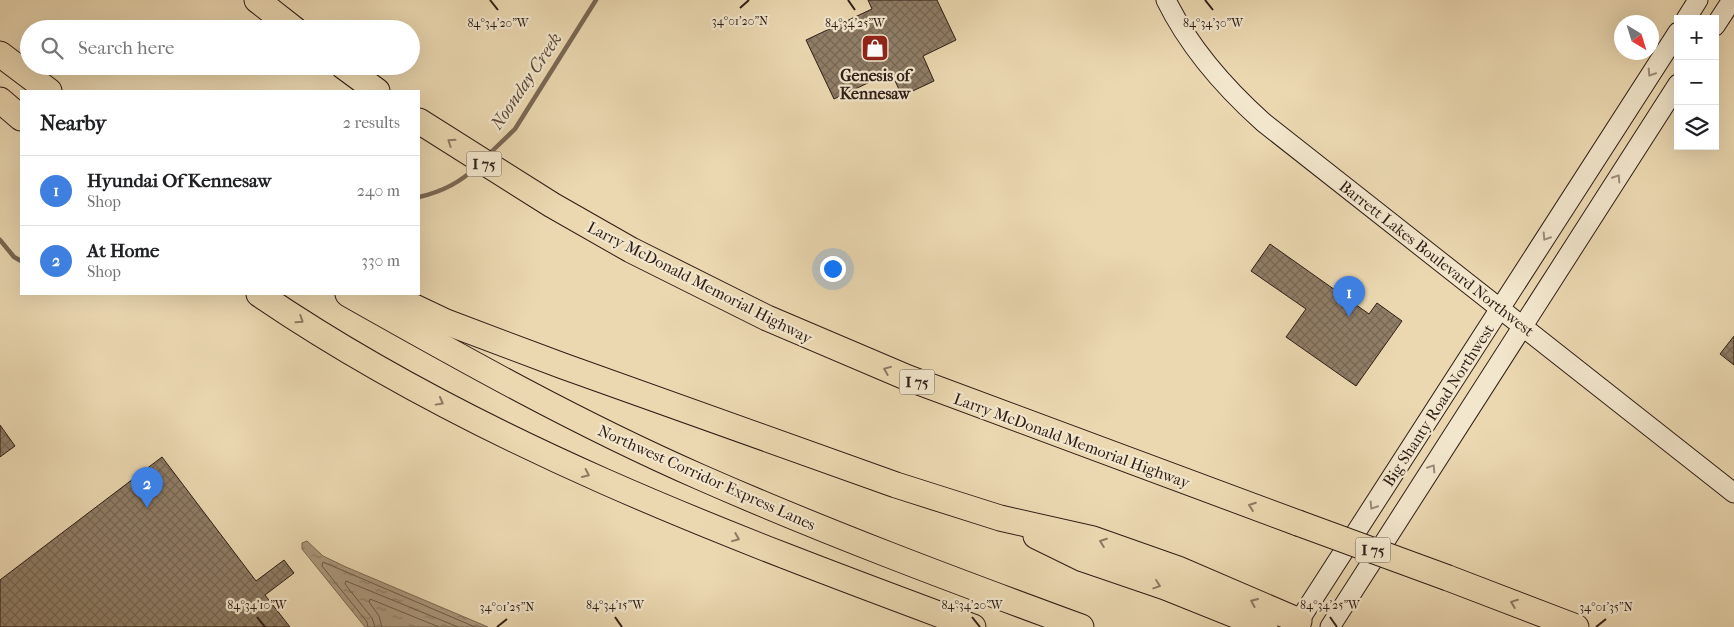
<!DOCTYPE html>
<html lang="en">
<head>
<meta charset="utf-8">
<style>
	:root { --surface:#fff; --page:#f6f6f6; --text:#202124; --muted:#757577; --line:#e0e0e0; --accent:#d93025 }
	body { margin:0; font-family:"IM FELL French Canon",serif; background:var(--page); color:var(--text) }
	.controls { position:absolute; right:15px; top:15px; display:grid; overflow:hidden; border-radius:0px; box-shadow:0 5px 20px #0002 }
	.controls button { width:45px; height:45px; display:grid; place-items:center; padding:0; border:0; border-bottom:1px solid var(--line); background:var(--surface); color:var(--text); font:25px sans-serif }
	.compass { position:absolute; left:1614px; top:15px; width:45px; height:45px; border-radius:50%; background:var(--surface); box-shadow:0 5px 20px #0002; rotate:142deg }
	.you { position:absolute; left:832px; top:268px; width:18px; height:18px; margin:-12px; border:4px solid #fff; border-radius:50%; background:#1a73e8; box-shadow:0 0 0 8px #1a73e833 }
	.badge { display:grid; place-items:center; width:32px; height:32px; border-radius:50%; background:var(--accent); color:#fff; font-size:16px; font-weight:700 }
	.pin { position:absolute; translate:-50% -41px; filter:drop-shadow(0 1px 2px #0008) }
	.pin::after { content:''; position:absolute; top:26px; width:18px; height:15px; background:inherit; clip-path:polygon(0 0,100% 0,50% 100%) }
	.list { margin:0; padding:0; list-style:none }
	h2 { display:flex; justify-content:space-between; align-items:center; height:65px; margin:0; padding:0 20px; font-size:21px }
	h2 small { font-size:16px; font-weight:400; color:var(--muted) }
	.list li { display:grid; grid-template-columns:32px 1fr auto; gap:15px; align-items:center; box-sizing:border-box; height:70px; padding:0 20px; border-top:1px solid var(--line) }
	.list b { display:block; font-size:19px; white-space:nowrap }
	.list p { margin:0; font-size:16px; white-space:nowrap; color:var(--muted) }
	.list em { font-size:16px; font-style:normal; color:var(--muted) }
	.icon { flex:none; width:28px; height:28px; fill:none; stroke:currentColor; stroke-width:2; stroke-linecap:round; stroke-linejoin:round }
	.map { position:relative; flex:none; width:1734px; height:627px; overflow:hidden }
	.search { position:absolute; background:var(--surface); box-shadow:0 5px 20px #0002; left:20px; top:20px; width:400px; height:55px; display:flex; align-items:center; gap:12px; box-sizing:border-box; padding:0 18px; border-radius:28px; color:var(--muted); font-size:19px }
	.panel { position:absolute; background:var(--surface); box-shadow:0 5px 20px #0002; left:20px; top:90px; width:400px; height:205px; border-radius:0px }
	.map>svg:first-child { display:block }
	.water { fill:url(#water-ripples); stroke:#796753 }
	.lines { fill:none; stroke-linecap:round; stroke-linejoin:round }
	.shore { stroke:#6c5a49; stroke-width:1 }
	.stream { stroke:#796753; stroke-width:4.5 }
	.building { fill:url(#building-cross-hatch); stroke:#2e1d16 }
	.secondary-casing { stroke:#2e1d16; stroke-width:21 }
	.highway-casing { stroke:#2e1d16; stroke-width:27 }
	.secondary { stroke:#f2e6cc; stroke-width:19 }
	.highway { stroke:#ebd8b1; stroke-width:25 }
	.highway-bridge-casing { stroke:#2e1d16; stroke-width:27; stroke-linecap:butt }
	.highway-bridge { stroke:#ebd8b1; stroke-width:25 }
	.oneway { stroke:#9a8c7a }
	.oneway2 { stroke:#8c7a64 }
	.ticks { fill:none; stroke:#2e1d16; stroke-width:2 }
	.labels { text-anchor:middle; stroke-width:4.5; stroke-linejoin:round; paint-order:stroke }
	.shield { fill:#f2e6cc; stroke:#69594d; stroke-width:1 }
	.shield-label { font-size:15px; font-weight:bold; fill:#2e1d16 }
	.poi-label { font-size:16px; font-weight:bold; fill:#2e1d16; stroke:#f2e6cc }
	.street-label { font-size:16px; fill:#2e1d16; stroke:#f2e6cc }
	.water-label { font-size:18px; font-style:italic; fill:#5a483a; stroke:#f2e6cc }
	.ticks-label { font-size:12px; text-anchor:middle; fill:#2e1d16; stroke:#f2e6cc; stroke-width:4.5; stroke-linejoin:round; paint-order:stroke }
</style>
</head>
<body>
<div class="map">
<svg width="1734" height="627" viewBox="0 0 1734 627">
	<defs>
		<pattern id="water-ripples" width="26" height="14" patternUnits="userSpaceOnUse" patternTransform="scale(1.25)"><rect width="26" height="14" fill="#ab987c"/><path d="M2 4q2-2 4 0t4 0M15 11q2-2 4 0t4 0" fill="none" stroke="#8c7b65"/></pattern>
		<pattern id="building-cross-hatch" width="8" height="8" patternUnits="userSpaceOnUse" patternTransform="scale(1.25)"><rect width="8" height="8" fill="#907e67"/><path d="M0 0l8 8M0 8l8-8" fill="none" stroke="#766754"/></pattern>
	</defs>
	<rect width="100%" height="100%" fill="#ebd8b1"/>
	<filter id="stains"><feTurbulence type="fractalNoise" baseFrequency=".004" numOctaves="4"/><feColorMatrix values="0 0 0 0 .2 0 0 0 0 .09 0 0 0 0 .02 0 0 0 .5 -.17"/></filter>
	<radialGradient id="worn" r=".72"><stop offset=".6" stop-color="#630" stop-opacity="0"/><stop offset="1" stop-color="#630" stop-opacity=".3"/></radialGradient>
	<!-- water -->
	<path class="water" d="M307,541L323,556L346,567L488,627H365L302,549V543Z"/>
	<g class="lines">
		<!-- shore -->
		<g class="shore">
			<path d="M368,627L367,622L322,566L323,562L475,627"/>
			<path d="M375,627L372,618L345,584L346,581L458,627"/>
			<path d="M382,627L379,616L369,602L370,599L439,627"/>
		</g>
		<!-- stream -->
		<g class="stream">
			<path d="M487,156L515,129L596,0"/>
			<path d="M419,197C441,192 460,183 476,167"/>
			<path d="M0,240L14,257L21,261"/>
		</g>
	</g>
	<!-- building -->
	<g class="building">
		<path d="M868,0H937L956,40L923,56L934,81L902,96L891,72L834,99L806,40L872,9Z"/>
		<path d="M1270,244L1369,314L1377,303L1402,321L1356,386L1286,337L1306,309L1251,271Z"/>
		<path d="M1734,336V365L1720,354Z"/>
		<path d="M0,425L15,446L0,457Z"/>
		<path d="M162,457L256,581L284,560L294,573L265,595L290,627H0V580Z"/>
	</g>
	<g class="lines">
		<!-- secondary casing -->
		<g class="secondary-casing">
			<g id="secondary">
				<path d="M1166,0C1189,47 1224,87 1263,122L1734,493"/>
				<path d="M1686,19L1698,0"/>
				<path d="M1715,26L1732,0"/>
				<path d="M1295,627L1678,32"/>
				<path d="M1330,627L1678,84"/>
			</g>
		</g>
		<!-- highway casing -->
		<g class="highway-casing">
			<g id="highway">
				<path d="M257,0L294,29"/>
				<path d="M0,54L49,91"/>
				<path d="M343,66L377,91"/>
				<path d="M0,100L21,118"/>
				<path d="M419,121L552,205L631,250L767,318L908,378L1298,523"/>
				<path d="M259,294C478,443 726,535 973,627"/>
				<path d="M348,294C463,359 579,424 700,477C825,532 953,580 1081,627"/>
				<path d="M387,294L446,322L563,366L896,485L1000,518L1093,539L1178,569L1299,621"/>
				<path d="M1036,536L1083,559L1165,587L1265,627"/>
				<path d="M1448,578L1576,627"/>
			</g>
		</g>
		<!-- secondary -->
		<use href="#secondary" class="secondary"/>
		<!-- highway -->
		<use href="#highway" class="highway"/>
		<!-- highway-bridge casing -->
		<g class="highway-bridge-casing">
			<path id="highway-bridge" d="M1298,523L1448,578"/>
		</g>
		<!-- highway-bridge -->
		<use href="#highway-bridge" class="highway-bridge"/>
	</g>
	<!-- one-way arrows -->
	<defs><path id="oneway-chevron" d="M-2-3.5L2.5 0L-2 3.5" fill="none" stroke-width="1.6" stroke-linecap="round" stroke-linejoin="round" transform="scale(1.25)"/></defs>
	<g class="oneway">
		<use href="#oneway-chevron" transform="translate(1651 73) rotate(123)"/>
		<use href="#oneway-chevron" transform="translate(1617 178) rotate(-57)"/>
		<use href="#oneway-chevron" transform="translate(1546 237) rotate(123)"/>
		<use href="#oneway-chevron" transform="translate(1432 468) rotate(-57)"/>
		<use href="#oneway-chevron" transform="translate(1373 506) rotate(123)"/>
	</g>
	<g class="oneway2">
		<use href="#oneway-chevron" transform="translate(451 142) rotate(-146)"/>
		<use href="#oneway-chevron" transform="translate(300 320) rotate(33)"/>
		<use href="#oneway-chevron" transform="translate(887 370) rotate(-158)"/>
		<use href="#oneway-chevron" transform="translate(440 402) rotate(29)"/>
		<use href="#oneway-chevron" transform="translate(586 474) rotate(25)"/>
		<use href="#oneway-chevron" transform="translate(1252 506) rotate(-160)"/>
		<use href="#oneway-chevron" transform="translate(736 538) rotate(22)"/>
		<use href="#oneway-chevron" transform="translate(1103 542) rotate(-160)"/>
		<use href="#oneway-chevron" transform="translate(1157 585) rotate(19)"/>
		<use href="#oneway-chevron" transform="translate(1254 602) rotate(-157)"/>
		<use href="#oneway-chevron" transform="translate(1514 603) rotate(-159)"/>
	</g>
	<!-- ticks -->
	<path class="ticks" d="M490,0L498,10M848,0L855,10M1205,0L1213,10M740,8L749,0M257,617L265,627M615,617L622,627M972,617L980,627M1330,617L1337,627M497,627L507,619M1596,627L1606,619"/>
	<!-- icons -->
	<defs>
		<g id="shop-square" transform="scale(1.4375)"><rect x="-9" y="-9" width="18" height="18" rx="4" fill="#8f2418" stroke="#f2e6cc"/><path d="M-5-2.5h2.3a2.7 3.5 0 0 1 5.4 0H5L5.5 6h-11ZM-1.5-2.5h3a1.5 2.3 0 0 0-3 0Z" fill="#fff"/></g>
	</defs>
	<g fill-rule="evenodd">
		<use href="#shop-square" x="875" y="48"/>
	</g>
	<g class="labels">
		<!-- shield labels -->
		<g class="shield">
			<rect x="466.5" y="151.5" width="35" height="25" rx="4"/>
			<rect x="899.5" y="369.5" width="35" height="25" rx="4"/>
			<rect x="1355.5" y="537.5" width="35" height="25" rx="4"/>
		</g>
		<g class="shield-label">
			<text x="484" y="169">I 75</text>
			<text x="917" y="387">I 75</text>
			<text x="1373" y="555">I 75</text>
		</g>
		<!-- poi labels -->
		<g class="poi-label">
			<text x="875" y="81">Genesis of<tspan x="875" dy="18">Kennesaw</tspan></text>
		</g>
		<!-- street labels -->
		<g class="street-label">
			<text transform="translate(1437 258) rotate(38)" y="6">Barrett Lakes Boulevard Northwest</text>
			<text transform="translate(700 282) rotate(27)" y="6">Larry McDonald Memorial Highway</text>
			<text transform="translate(1438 405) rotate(-57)" y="6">Big Shanty Road Northwest</text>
			<text transform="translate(1072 440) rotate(20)" y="6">Larry McDonald Memorial Highway</text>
			<text transform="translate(707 477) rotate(24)" y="6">Northwest Corridor Express Lanes</text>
		</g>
		<!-- water labels -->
		<g class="water-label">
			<text transform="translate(526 81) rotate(-56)" y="6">Noonday Creek</text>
		</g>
	</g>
	<g class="ticks-label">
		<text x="740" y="25">34°01'20"N</text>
		<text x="498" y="27">84°34'20"W</text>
		<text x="855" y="27">84°34'25"W</text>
		<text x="1213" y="27">84°34'30"W</text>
		<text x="257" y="609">84°34'10"W</text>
		<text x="615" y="609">84°34'15"W</text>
		<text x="972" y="609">84°34'20"W</text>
		<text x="1330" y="609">84°34'25"W</text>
		<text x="507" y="611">34°01'25"N</text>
		<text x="1606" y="611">34°01'35"N</text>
	</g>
	<rect width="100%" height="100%" filter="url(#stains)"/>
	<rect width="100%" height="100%" fill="url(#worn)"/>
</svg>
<div class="controls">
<button>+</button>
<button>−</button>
<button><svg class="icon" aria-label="layers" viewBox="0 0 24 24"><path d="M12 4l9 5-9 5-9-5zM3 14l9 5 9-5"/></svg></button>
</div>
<svg class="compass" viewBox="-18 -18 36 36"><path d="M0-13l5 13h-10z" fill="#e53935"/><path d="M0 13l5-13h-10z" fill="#757577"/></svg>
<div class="you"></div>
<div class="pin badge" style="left:1349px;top:317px;background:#3f7fe0">1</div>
<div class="pin badge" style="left:147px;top:508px;background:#3f7fe0">2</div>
<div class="search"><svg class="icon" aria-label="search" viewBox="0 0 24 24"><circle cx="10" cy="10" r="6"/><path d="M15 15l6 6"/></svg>Search here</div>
<section class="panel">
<h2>Nearby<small>2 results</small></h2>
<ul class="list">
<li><span class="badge" style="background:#3f7fe0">1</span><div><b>Hyundai Of Kennesaw</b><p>Shop</p></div><em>240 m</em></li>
<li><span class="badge" style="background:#3f7fe0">2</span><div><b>At Home</b><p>Shop</p></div><em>330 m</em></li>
</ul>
</section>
</div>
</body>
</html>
